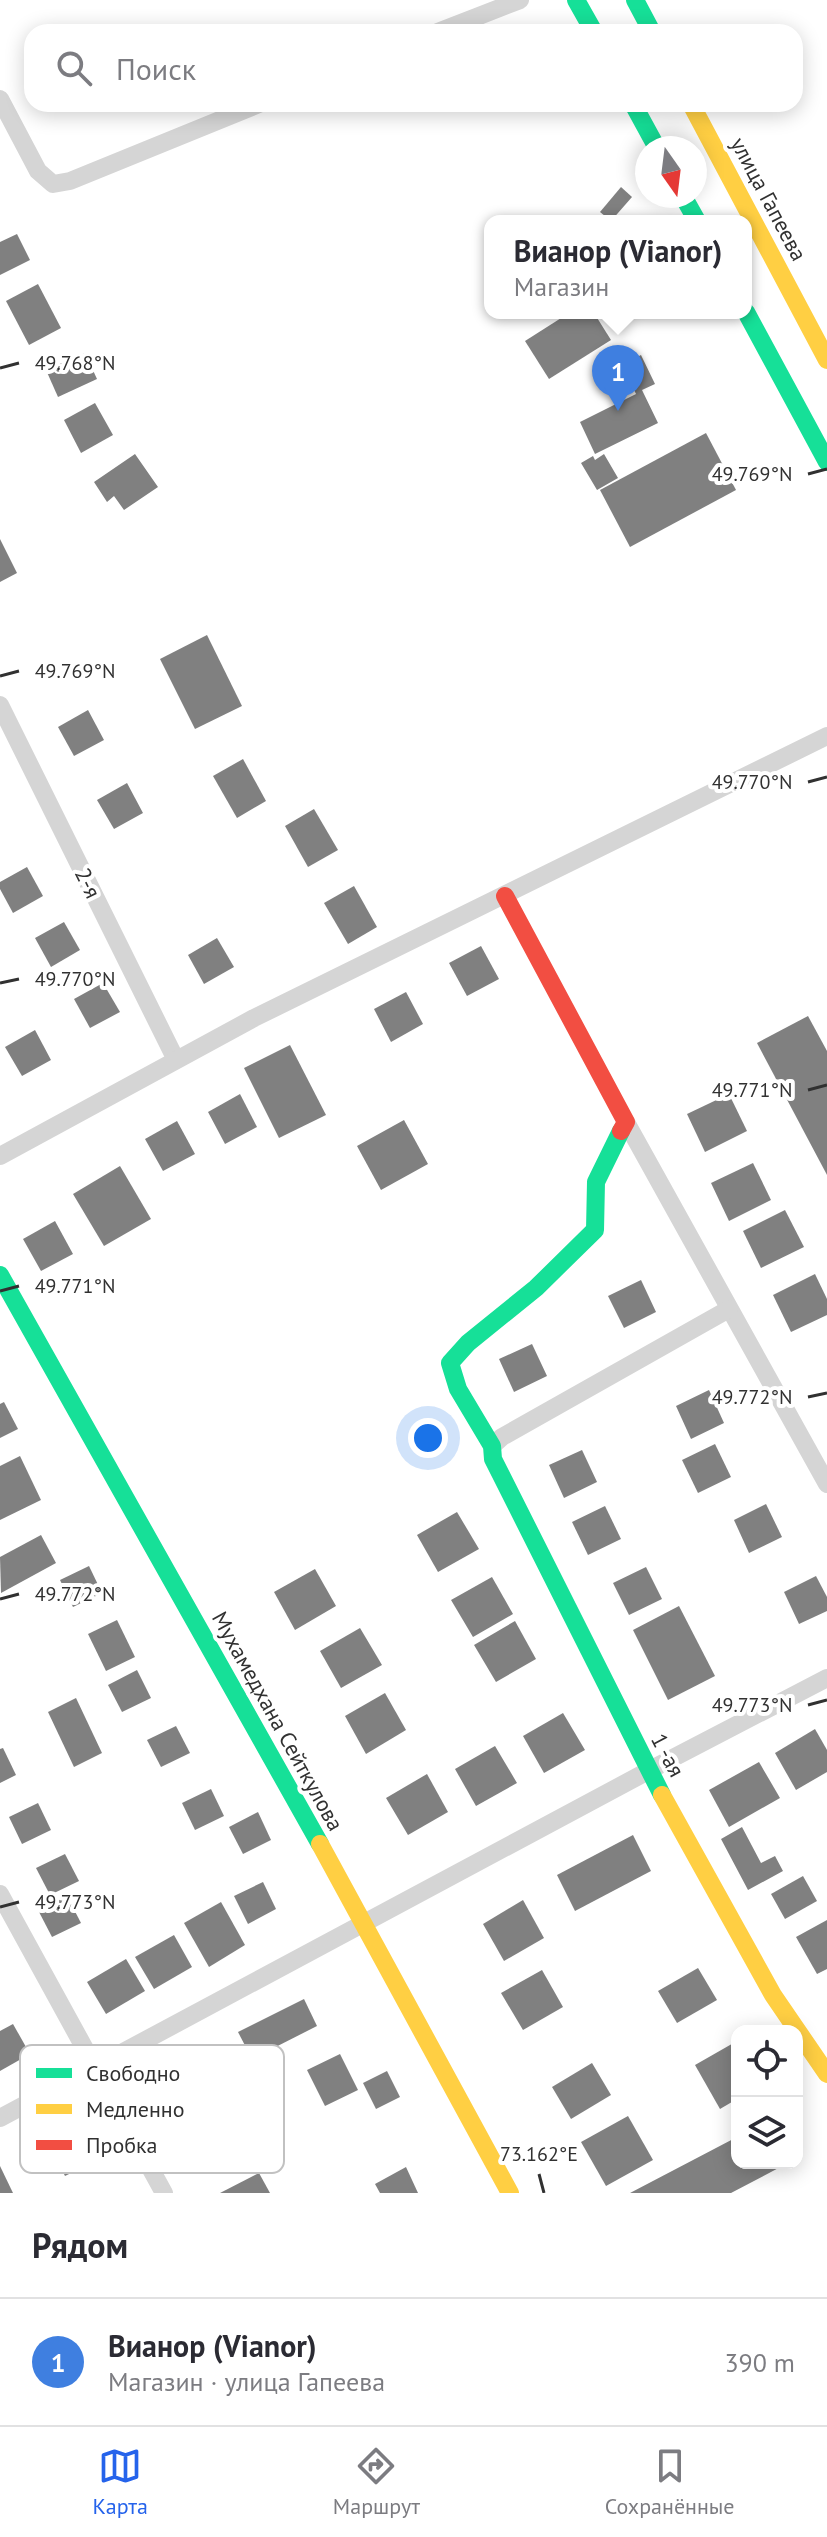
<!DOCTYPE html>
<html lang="ru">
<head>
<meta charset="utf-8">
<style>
	:root { --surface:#fff; --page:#f2f2f3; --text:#2b2b33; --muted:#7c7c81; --line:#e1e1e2; --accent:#2563eb }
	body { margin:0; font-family:"PT Sans",sans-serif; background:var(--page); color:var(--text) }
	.controls { position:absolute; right:24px; bottom:24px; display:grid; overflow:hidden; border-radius:16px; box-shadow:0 4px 20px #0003 }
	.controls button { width:72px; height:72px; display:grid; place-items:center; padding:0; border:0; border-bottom:2px solid var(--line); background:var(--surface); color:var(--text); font:40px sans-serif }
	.compass { position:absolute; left:635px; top:136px; width:72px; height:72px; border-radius:50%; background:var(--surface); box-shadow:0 4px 20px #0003; rotate:166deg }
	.you { position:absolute; left:428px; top:1438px; width:28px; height:28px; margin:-20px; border:6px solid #fff; border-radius:50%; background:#1a73e8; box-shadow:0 0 0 12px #1a73e833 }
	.badge { display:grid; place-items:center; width:52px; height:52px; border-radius:50%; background:var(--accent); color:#fff; font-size:26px; font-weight:700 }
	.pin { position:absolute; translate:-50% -66px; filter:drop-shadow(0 2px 4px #0008) }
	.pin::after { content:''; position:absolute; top:42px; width:28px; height:24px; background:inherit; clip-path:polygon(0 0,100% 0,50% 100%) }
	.popup { position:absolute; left:484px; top:215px; width:268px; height:104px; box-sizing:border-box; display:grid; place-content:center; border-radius:16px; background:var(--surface); filter:drop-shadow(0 2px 6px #0005); font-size:26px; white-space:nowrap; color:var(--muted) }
	.popup b { font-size:30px; color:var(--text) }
	.popup::after { content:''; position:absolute; left:50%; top:100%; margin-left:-16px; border:16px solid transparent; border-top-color:var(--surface) }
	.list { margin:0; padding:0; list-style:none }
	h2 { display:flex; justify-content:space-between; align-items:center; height:104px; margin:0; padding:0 32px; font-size:34px }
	h2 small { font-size:26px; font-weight:400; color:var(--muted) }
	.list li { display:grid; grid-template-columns:52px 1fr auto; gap:24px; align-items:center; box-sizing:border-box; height:128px; padding:0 32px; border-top:2px solid var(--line) }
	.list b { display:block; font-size:30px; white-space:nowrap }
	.list p { margin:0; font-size:26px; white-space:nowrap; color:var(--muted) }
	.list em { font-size:26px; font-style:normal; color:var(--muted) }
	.icon { flex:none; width:44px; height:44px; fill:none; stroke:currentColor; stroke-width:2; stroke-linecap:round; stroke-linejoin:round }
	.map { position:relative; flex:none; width:827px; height:2193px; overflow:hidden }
	.search { position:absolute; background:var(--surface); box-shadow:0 4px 20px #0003; left:24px; right:24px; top:24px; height:88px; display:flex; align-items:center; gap:20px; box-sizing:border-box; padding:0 28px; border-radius:24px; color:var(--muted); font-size:30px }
	.sheet { height:232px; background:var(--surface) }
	nav { display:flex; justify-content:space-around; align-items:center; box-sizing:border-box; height:112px; border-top:2px solid var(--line); background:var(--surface); font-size:22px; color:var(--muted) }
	nav a { display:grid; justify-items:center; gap:4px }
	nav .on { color:var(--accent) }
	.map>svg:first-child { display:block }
	.building { fill:#808080 }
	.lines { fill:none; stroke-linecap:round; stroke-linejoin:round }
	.street { stroke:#d5d5d5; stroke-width:18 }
	.fast { stroke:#16e098; stroke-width:18 }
	.slow { stroke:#ffcf43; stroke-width:18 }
	.jam { stroke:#f24e42; stroke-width:18 }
	.ticks { fill:none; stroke:#313131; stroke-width:3 }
	.labels { text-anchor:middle; stroke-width:8; stroke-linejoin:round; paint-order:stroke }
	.street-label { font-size:22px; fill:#313131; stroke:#fff }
	.key { fill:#fff; stroke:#c1c1c1; stroke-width:2 }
	.key-label { font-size:22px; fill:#313131 }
	.ticks-label { font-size:20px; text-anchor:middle; fill:#313131; stroke:#fff; stroke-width:8; stroke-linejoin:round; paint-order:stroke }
</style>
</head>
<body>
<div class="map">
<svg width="827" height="2193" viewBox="0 0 827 2193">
	<rect width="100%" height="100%" fill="#fff"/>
	<!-- building -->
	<g class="building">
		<path d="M621,187L632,197L611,221L600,212Z"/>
		<path d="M17,234L30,260L0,275V242Z"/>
		<path d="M38,284L61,328L29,345L6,301Z"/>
		<path d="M569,313H594L611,340L549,379L525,341Z"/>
		<path d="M85,353L97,379L58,397L46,370Z"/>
		<path d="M641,355L655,384L642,390L658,423L595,454L580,422L636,394L622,365Z"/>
		<path d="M95,403L113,435L81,453L64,420Z"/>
		<path d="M706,433L736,490L630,547L600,490Z"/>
		<path d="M135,454L158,487L124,510L114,496L107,502L94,482Z"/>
		<path d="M604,454L618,478L597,490L581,463L593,456L595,460Z"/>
		<path d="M0,539L17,573L0,582Z"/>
		<path d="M207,635L242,706L195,729L160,659Z"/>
		<path d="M88,710L104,740L74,756L58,727Z"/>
		<path d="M243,759L266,801L237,818L213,776Z"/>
		<path d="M127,783L143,813L114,829L97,800Z"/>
		<path d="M314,809L338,850L308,867L285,826Z"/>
		<path d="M27,867L43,896L13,913L0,889V882Z"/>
		<path d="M354,886L377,927L348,944L324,903Z"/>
		<path d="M64,922L80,950L51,967L35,938Z"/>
		<path d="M217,938L234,967L204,984L188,955Z"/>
		<path d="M481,946L499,979L467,996L449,963Z"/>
		<path d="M103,983L120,1012L90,1028L74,999Z"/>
		<path d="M406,992L423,1024L391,1042L374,1009Z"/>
		<path d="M808,1016L827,1051V1175L757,1043Z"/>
		<path d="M35,1030L51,1060L22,1076L5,1047Z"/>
		<path d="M290,1045L326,1115L279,1138L244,1068Z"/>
		<path d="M240,1094L257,1127L225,1144L208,1112Z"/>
		<path d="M729,1094L747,1131L705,1152L687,1114Z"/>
		<path d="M404,1120L428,1164L381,1190L357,1146Z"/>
		<path d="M177,1121L195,1154L163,1171L145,1139Z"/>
		<path d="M753,1163L771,1200L729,1221L711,1183Z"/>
		<path d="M120,1166L151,1219L104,1246L73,1194Z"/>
		<path d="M785,1210L804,1247L761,1268L743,1231Z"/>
		<path d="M55,1221L73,1254L41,1271L23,1239Z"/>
		<path d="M815,1274L827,1299V1315L791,1332L773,1295Z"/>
		<path d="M641,1280L656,1312L624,1328L608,1296Z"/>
		<path d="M532,1344L547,1376L514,1392L499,1359Z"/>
		<path d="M709,1390L724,1423L691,1439L676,1406Z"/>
		<path d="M4,1402L18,1429L0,1438V1404Z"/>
		<path d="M715,1444L731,1477L698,1493L682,1460Z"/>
		<path d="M582,1450L597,1482L564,1498L549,1465Z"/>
		<path d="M20,1456L41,1500L0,1520V1466Z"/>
		<path d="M766,1504L782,1537L749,1553L734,1520Z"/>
		<path d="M605,1506L621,1539L588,1555L572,1522Z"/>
		<path d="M457,1512L479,1549L438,1572L417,1535Z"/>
		<path d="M41,1535L56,1563L1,1593L0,1557Z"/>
		<path d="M89,1566L102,1593L73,1607L60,1580Z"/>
		<path d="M646,1567L662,1599L629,1615L613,1583Z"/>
		<path d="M315,1569L336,1606L295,1630L274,1592Z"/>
		<path d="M816,1576L827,1597V1611L799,1624L784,1592Z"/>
		<path d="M492,1577L513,1614L473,1637L451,1600Z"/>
		<path d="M679,1606L715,1676L668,1700L633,1630Z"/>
		<path d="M117,1620L135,1657L106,1671L88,1634Z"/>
		<path d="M515,1621L536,1659L496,1682L474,1645Z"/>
		<path d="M360,1628L382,1665L341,1688L320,1651Z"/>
		<path d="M137,1670L151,1698L122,1712L108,1685Z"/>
		<path d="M385,1693L406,1730L366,1754L345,1716Z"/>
		<path d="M76,1698L102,1753L74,1767L48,1712Z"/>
		<path d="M563,1713L585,1750L544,1773L523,1736Z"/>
		<path d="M176,1726L190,1753L161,1767L147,1740Z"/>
		<path d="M815,1729L827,1750V1772L796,1790L775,1753Z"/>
		<path d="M495,1746L517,1783L476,1806L455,1769Z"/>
		<path d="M3,1748L16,1775L0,1783V1749Z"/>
		<path d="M759,1762L780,1798L729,1827L709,1790Z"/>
		<path d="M427,1774L448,1812L408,1835L386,1798Z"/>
		<path d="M211,1789L224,1816L195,1830L182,1803Z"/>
		<path d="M38,1803L51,1830L22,1844L9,1817Z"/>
		<path d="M258,1812L271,1840L243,1854L229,1827Z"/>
		<path d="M742,1827L761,1863L775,1856L783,1871L748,1890L721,1839Z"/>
		<path d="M633,1835L651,1871L575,1911L557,1875Z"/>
		<path d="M65,1854L79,1881L50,1895L36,1868Z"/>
		<path d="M803,1876L817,1901L785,1919L771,1894Z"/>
		<path d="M263,1882L276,1909L248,1924L234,1896Z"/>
		<path d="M67,1896L81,1923L52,1937L38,1910Z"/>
		<path d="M523,1900L544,1938L504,1961L483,1924Z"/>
		<path d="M221,1902L245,1945L209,1967L184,1923Z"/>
		<path d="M827,1920V1969L817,1974L796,1937Z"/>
		<path d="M174,1935L192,1967L154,1989L135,1957Z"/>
		<path d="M126,1959L145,1991L106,2014L87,1982Z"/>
		<path d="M698,1968L717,2000L677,2023L658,1991Z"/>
		<path d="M542,1970L563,2007L523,2030L501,1993Z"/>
		<path d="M304,1999L317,2026L252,2059L238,2032Z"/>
		<path d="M13,2024L30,2054L0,2071V2031Z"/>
		<path d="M737,2041V2099L720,2109L695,2065Z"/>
		<path d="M340,2054L358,2090L325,2106L307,2070Z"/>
		<path d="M592,2063L611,2095L571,2119L552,2087Z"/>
		<path d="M179,2070L194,2100L155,2120L139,2090Z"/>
		<path d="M245,2070L267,2108L225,2132L203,2094Z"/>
		<path d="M387,2071L400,2097L376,2109L363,2083Z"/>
		<path d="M628,2116L653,2160L606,2186L581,2142Z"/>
		<path d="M80,2135L94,2162L65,2176L51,2149Z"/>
		<path d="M737,2137V2163H788L731,2193H630Z"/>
		<path d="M0,2166L13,2193H0Z"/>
		<path d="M406,2167L418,2193H380L375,2184Z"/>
		<path d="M259,2173L270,2193H220Z"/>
	</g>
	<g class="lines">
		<!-- street -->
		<g class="street">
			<path d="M438,32L520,0"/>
			<path d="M0,99L38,171L53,184L70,181L259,104"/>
			<path d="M0,705L176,1060"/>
			<path d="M626,1122L827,1484"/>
			<path d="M0,1156L254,1018L827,736"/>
			<path d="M492,1446L502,1437L729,1309"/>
			<path d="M0,1894L164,2193"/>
			<path d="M0,2118L648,1771L827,1678"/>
		</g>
		<!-- fast -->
		<g class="fast">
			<path d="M576,0L594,32"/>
			<path d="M635,0L652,32"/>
			<path d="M633,104L657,148"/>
			<path d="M683,196L697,221"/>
			<path d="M746,312L827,462"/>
			<path d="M621,1131L596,1182L595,1230L536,1288L468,1343L450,1363L458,1389L492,1446L493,1459L662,1795"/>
			<path d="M0,1275L320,1844"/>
		</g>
		<!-- slow -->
		<g class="slow">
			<path d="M691,104L827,360"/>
			<path d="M662,1795L773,1995L827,2074"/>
			<path d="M320,1844L510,2193"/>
		</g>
		<!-- jam -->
		<path class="jam" d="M505,896L626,1122L621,1131"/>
	</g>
	<!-- ticks -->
	<path class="ticks" d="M0,368L19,363M808,474L827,469M0,676L19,671M808,782L827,777M0,983L19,979M808,1090L827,1085M0,1291L19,1286M808,1397L827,1393M0,1599L19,1594M808,1705L827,1700M0,1907L19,1902M539,2174L544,2193"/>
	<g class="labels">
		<!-- street labels -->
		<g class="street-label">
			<text transform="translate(769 199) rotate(62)" y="8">улица Гапеева</text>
			<text transform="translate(88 883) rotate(64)" y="8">2-я</text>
			<text transform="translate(278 1721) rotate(61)" y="8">Мухамедхана Сейткулова</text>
			<text transform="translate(668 1755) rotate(62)" y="8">1 -ая</text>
		</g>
	</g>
	<!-- legend -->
	<rect x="20" y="2045" width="264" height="128" rx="12" class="key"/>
	<rect x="36" y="2068" width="36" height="10" fill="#16e098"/>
	<rect x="36" y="2104" width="36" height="10" fill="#ffcf43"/>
	<rect x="36" y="2140" width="36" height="10" fill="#f24e42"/>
	<g class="key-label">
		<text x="86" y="2081">Свободно</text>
		<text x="86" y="2117">Медленно</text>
		<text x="86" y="2153">Пробка</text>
	</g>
	<g class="ticks-label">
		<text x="75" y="370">49.768°N</text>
		<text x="752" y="481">49.769°N</text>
		<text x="75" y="678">49.769°N</text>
		<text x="752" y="789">49.770°N</text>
		<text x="75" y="986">49.770°N</text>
		<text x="752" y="1097">49.771°N</text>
		<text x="75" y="1293">49.771°N</text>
		<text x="752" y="1404">49.772°N</text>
		<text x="75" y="1601">49.772°N</text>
		<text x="752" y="1712">49.773°N</text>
		<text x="75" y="1909">49.773°N</text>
		<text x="539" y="2161">73.162°E</text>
	</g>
</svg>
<div class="controls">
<button><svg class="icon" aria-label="locate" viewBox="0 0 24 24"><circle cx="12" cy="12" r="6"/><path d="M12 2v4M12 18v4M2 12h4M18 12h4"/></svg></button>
<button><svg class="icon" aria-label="layers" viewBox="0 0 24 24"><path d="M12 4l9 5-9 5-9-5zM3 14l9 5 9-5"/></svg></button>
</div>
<svg class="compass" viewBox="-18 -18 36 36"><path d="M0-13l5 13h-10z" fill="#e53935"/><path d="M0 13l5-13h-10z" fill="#7c7c81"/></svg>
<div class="you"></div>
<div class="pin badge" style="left:618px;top:411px;background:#3f7fe0">1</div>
<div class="popup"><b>Вианор (Vianor)</b>Магазин</div>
<div class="search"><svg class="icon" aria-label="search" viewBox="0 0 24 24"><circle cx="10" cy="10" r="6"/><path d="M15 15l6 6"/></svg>Поиск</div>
</div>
<section class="sheet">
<h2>Рядом<small></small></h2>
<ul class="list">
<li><span class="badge" style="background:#3f7fe0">1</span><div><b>Вианор (Vianor)</b><p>Магазин · улица Гапеева</p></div><em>390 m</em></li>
</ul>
</section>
<nav>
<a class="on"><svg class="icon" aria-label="map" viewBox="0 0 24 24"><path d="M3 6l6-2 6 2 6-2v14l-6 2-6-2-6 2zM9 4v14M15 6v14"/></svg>Карта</a>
<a><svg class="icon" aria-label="directions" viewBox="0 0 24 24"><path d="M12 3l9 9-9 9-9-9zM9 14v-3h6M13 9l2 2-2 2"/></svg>Маршрут</a>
<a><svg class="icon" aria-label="saved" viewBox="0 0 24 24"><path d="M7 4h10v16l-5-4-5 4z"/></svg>Сохранённые</a>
</nav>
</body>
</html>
